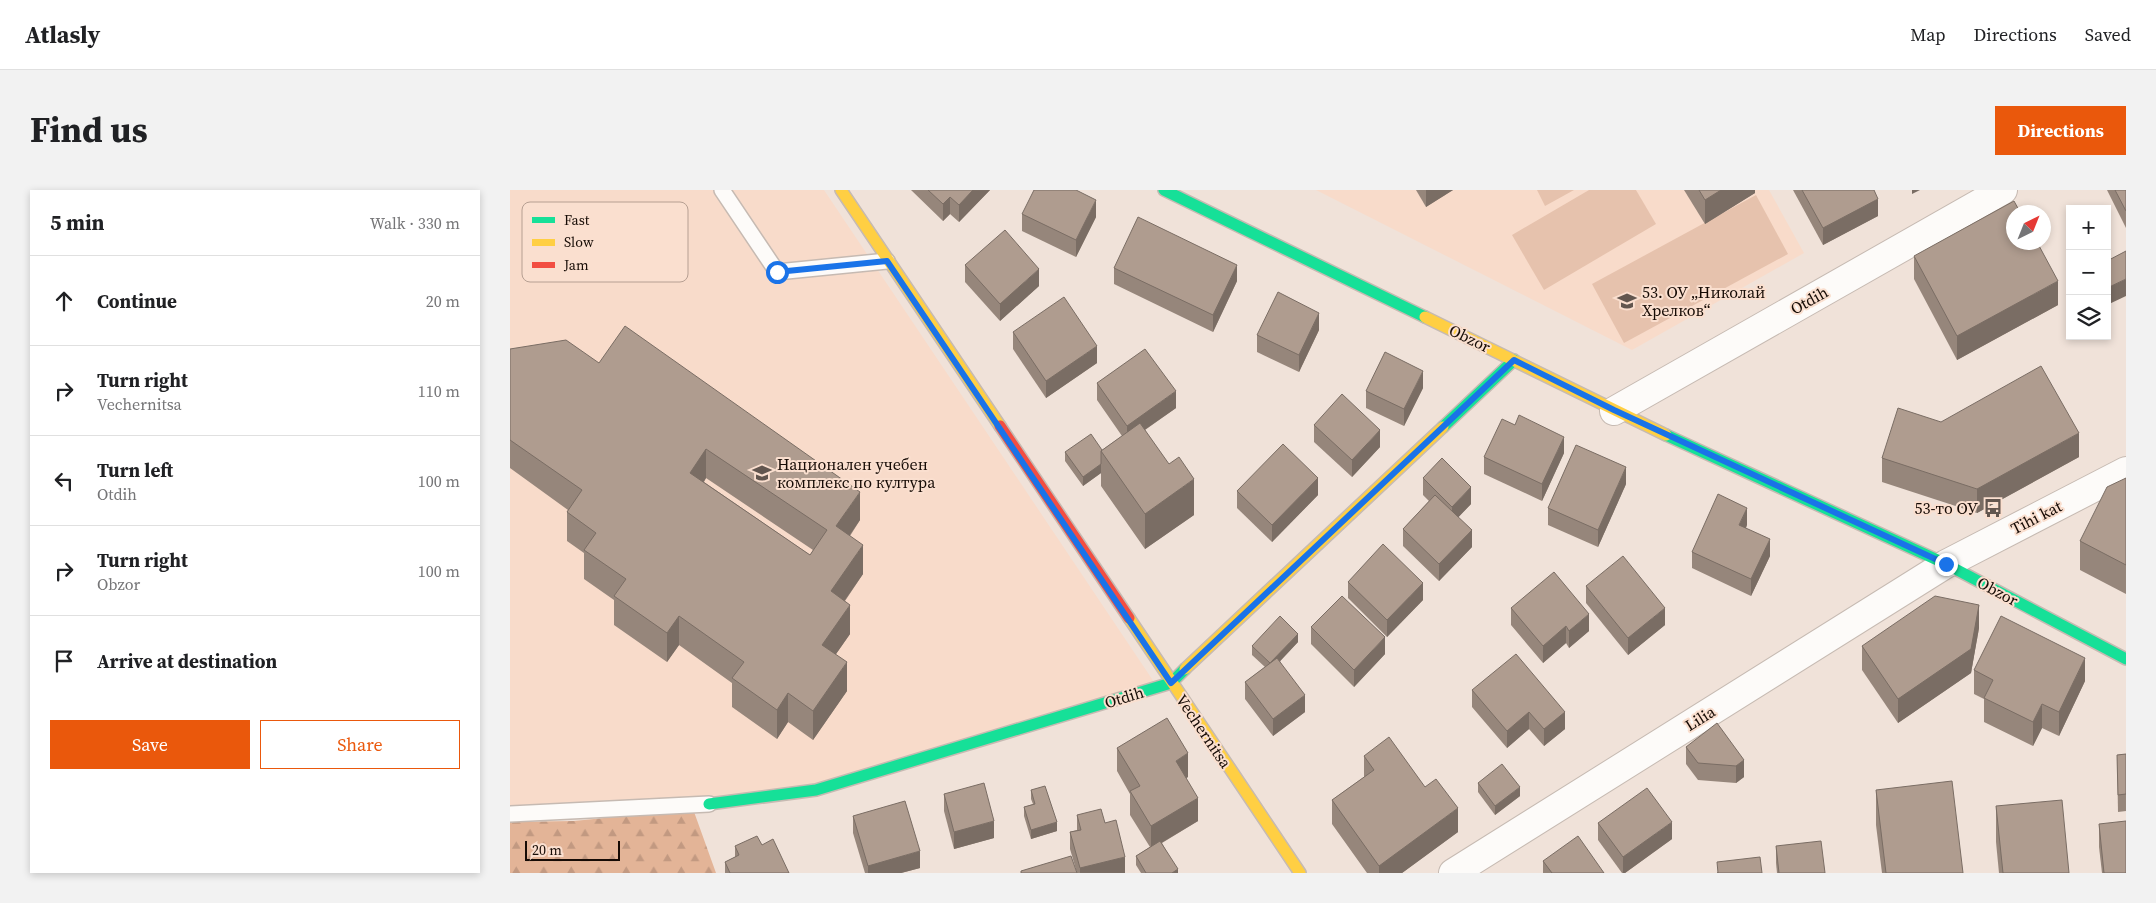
<!DOCTYPE html>
<html lang="en">
<head>
<meta charset="utf-8">
<style>
	:root { --surface:#fff; --page:#f2f2f2; --text:#202124; --muted:#757577; --line:#e0e0e0; --accent:#ea580c }
	body { margin:0; font-family:"Source Serif 4",serif; background:var(--page); color:var(--text) }
	.controls { position:absolute; right:15px; top:15px; display:grid; overflow:hidden; border-radius:0px; box-shadow:0 2px 8px #0003 }
	.controls button { width:45px; height:45px; display:grid; place-items:center; padding:0; border:0; border-bottom:1px solid var(--line); background:var(--surface); color:var(--text); font:25px sans-serif }
	.compass { position:absolute; left:1496px; top:15px; width:45px; height:45px; border-radius:50%; background:var(--surface); box-shadow:0 2px 8px #0003; rotate:43deg }
	.scale { position:absolute; left:15px; bottom:12px; width:95px; box-sizing:border-box; padding-left:5px; border:2px solid #160b05; border-top:0; font-size:14px; line-height:18px; white-space:nowrap; color:#160b05; -webkit-text-stroke:4px #fadfcf; paint-order:stroke }
	.stop { position:absolute; width:15px; height:15px; margin:-11px; border:4px solid #1a73e8; border-radius:50%; background:#fff }
	.stop.end { background:#1a73e8; border-color:#fff; box-shadow:0 1px 5px #0008 }
	.list { margin:0; padding:0; list-style:none }
	h2 { display:flex; justify-content:space-between; align-items:center; height:65px; margin:0; padding:0 20px; font-size:21px }
	h2 small { font-size:16px; font-weight:400; color:var(--muted) }
	.list li { display:grid; grid-template-columns:32px 1fr auto; gap:15px; align-items:center; box-sizing:border-box; height:90px; padding:0 20px; border-top:1px solid var(--line) }
	.list b { display:block; font-size:19px; white-space:nowrap }
	.list p { margin:0; font-size:16px; white-space:nowrap; color:var(--muted) }
	.list em { font-size:16px; font-style:normal; color:var(--muted) }
	.actions { display:flex; gap:10px; padding:15px 20px }
	.actions a { flex:1; padding:11px 0; border:1px solid var(--accent); border-radius:0px; text-align:center; font-size:18px; color:var(--accent) }
	.actions .main { background:var(--accent); color:#fff }
	.icon { flex:none; width:28px; height:28px; fill:none; stroke:currentColor; stroke-width:2; stroke-linecap:round; stroke-linejoin:round }
	.map { position:relative; flex:none; width:1616px; height:683px; overflow:hidden; border-radius:0px }
	header { display:flex; align-items:center; gap:30px; box-sizing:border-box; height:70px; padding:0 25px; background:var(--surface); border-bottom:1px solid var(--line) }
	header strong { font-size:24px }
	nav { display:flex; gap:28px; margin-inline-start:auto; font-size:18px }
	.intro { display:flex; align-items:center; justify-content:space-between; box-sizing:border-box; height:120px; padding:0 30px }
	h1 { margin:0; font-size:35px }
	.button { padding:12px 22px; border-radius:0px; background:var(--accent); color:#fff; font-size:18px; font-weight:700 }
	main { display:flex; gap:30px; padding:0 30px }
	aside { flex:1; background:var(--surface); border-radius:0px; box-shadow:0 2px 8px #0003 }
	.map>svg:first-child { display:block }
	.built { fill:#f8dbca }
	.forest { fill:url(#forest-firs) }
	.pitch { fill:#e6c2ad }
	.lines { fill:none; stroke-linecap:round; stroke-linejoin:round }
	.lane-casing { stroke:#c6bab2; stroke-width:18 }
	.street-casing { stroke:#c6bab2; stroke-width:30 }
	.fast-casing { stroke:#c6bab2; stroke-width:14 }
	.slow-casing { stroke:#c6bab2; stroke-width:14 }
	.jam-casing { stroke:#c6bab2; stroke-width:14 }
	.lane { stroke:#fdfbf9; stroke-width:15 }
	.street { stroke:#fdfbf9; stroke-width:28 }
	.fast { stroke:#16e098; stroke-width:11 }
	.slow { stroke:#ffcf43; stroke-width:11 }
	.jam { stroke:#f24e42; stroke-width:11 }
	.wall { fill:#96867b; fill-rule:evenodd }
	.shaded-wall { fill:#7a6d64 }
	.building { fill:#af9c8f; stroke:#7a6d64; fill-rule:evenodd }
	.route { stroke:#1a73e8; stroke-width:6 }
	.labels { text-anchor:middle; stroke-width:4; stroke-linejoin:round; paint-order:stroke }
	.poi-label { font-size:16px; fill:#160b05; stroke:#fadfcf; text-anchor:start }
	.street-label { font-size:16px; fill:#160b05; stroke:#fadfcf }
	.key { fill:#fadfcf; stroke:#b69f92; stroke-width:1 }
	.key-label { font-size:14px; fill:#160b05 }
</style>
</head>
<body>
<header>
<strong>Atlasly</strong>
<nav><a>Map</a><a>Directions</a><a>Saved</a></nav>
</header>
<div class="intro"><h1>Find us</h1><a class="button">Directions</a></div>
<main>
<aside>
<h2>5 min<small>Walk · 330 m</small></h2>
<ul class="list">
<li><svg class="icon" aria-label="ahead" viewBox="0 0 24 24"><path d="M12 20V5M6 11l6-6 6 6"/></svg><div><b>Continue</b></div><em>20 m</em></li>
<li><svg class="icon" aria-label="right" viewBox="0 0 24 24"><path d="M7 20v-9h11M14 6l5 5-5 5"/></svg><div><b>Turn right</b><p>Vechernitsa</p></div><em>110 m</em></li>
<li><svg class="icon" aria-label="left" viewBox="0 0 24 24"><path d="M17 20v-9H6M10 6l-5 5 5 5"/></svg><div><b>Turn left</b><p>Otdih</p></div><em>100 m</em></li>
<li><svg class="icon" aria-label="right" viewBox="0 0 24 24"><path d="M7 20v-9h11M14 6l5 5-5 5"/></svg><div><b>Turn right</b><p>Obzor</p></div><em>100 m</em></li>
<li><svg class="icon" aria-label="arrive" viewBox="0 0 24 24"><path d="M6 21V4h12l-3 4 3 4H6"/></svg><div><b>Arrive at destination</b></div></li>
</ul>
<div class="actions"><a class="main">Save</a><a>Share</a></div>
</aside>
<div class="map">
<svg width="1616" height="683" viewBox="0 0 1616 683">
	<defs>
		<pattern id="forest-firs" width="22" height="20" patternUnits="userSpaceOnUse" patternTransform="scale(1.25)"><rect width="22" height="20" fill="#e3b497"/><path d="M5 1l3.5 6h-7zM16 11l3.5 6h-7z" fill="#c29981"/></pattern>
	</defs>
	<rect width="100%" height="100%" fill="#f0e2d9"/>
	<!-- built -->
	<g class="built">
		<path d="M0,0H314L644,492L306,600L0,624Z"/>
		<path d="M806,0H1259L1294,63L1122,160Z"/>
	</g>
	<!-- forest -->
	<path class="forest" d="M183,619L206,683H0V632L64,631Z"/>
	<!-- pitch -->
	<g class="pitch">
		<path d="M1027,0H1064L1035,16Z"/>
		<path d="M1079,0H1126L1146,34L1034,100L1002,45Z"/>
		<path d="M1246,5L1278,64L1114,153L1082,94Z"/>
	</g>
	<g class="lines">
		<!-- lane casing -->
		<g class="lane-casing">
			<g id="lane">
				<path d="M212,0L267,82L377,71"/>
				<path d="M0,624L199,614"/>
			</g>
		</g>
		<!-- street casing -->
		<g class="street-casing">
			<g id="street">
				<path d="M1104,221L1493,0"/>
				<path d="M943,683L1436,374L1616,281"/>
			</g>
		</g>
		<!-- fast casing -->
		<g class="fast-casing">
			<g id="fast">
				<path d="M654,0L915,127"/>
				<path d="M933,237L1004,170"/>
				<path d="M1156,245L1436,374L1616,469"/>
				<path d="M199,614L306,600L661,493L675,479"/>
			</g>
		</g>
		<!-- slow casing -->
		<g class="slow-casing">
			<g id="slow">
				<path d="M331,0L490,236"/>
				<path d="M915,127L1156,245"/>
				<path d="M619,428L790,683"/>
				<path d="M675,479L933,237"/>
			</g>
		</g>
		<!-- jam casing -->
		<g class="jam-casing">
			<path id="jam" d="M490,236L619,428"/>
		</g>
		<!-- lane -->
		<use href="#lane" class="lane"/>
		<!-- street -->
		<use href="#street" class="street"/>
		<!-- fast -->
		<use href="#fast" class="fast"/>
		<!-- slow -->
		<use href="#slow" class="slow"/>
		<!-- jam -->
		<use href="#jam" class="jam"/>
	</g>
	<!-- wall -->
	<g class="wall">
		<path d="M401,0H480L449,32L440,24L433,31Z"/>
		<path d="M906,0H943L916,17Z"/>
		<path d="M1174,0H1245V3L1195,34Z"/>
		<path d="M1283,0H1364L1368,26L1313,55Z"/>
		<path d="M1597,0H1616V38Z"/>
		<path d="M512,24L586,27L566,67L512,41Z"/>
		<path d="M1404,66L1548,115L1447,170L1404,89Z"/>
		<path d="M455,75L529,96L490,131L455,92Z"/>
		<path d="M604,78L727,91L703,142L604,94Z"/>
		<path d="M809,140L789,182L747,162V145Z"/>
		<path d="M503,142L587,173L536,208L503,159Z"/>
		<path d="M0,159L89,173L350,330L340,346L353,384L335,411L340,444L326,464L337,501L303,550L278,532L267,549L222,517V493L169,455L157,472L104,435V410L74,389V363L57,351V322L58,320L0,278ZM196,288L303,360L300,365L194,292Z"/>
		<path d="M587,193L666,218L635,240L684,325L635,359L591,296V283L573,296L555,271V262L592,260L612,246L587,210Z"/>
		<path d="M913,198L894,236L856,218V201Z"/>
		<path d="M1431,232L1569,267L1467,323L1372,292V268Z"/>
		<path d="M804,235L870,257L842,287L804,252Z"/>
		<path d="M1054,263L1032,311L974,284V267Z"/>
		<path d="M913,288L961,314L948,327L962,357L929,391L893,356V339L919,311L913,305Z"/>
		<path d="M1616,288V404L1570,380V351Z"/>
		<path d="M1116,294L1088,357L1038,335V318Z"/>
		<path d="M727,301L808,305L762,352L727,318Z"/>
		<path d="M1237,335L1236,338L1260,366L1241,406L1182,378V362Z"/>
		<path d="M838,392L913,410L877,447L838,408Z"/>
		<path d="M1076,396L1155,435L1118,465L1076,413Z"/>
		<path d="M1001,418L1079,441L1059,458L1056,453L1033,473L1001,435Z"/>
		<path d="M801,437L875,464L844,497L801,454Z"/>
		<path d="M1469,438L1461,483L1388,533L1352,480V456Z"/>
		<path d="M788,452L770,471L795,522L763,546L735,509V492L755,477L742,465V456Z"/>
		<path d="M1464,480L1575,491L1549,546L1532,538L1523,556L1474,532V509L1464,504Z"/>
		<path d="M962,500L1055,522V539L1034,556L1019,539L997,558L962,517Z"/>
		<path d="M1176,557L1234,570V587L1226,593L1188,590L1176,574Z"/>
		<path d="M607,558L678,587L676,588L688,631L652,653L668,683H631L626,675V666L640,657L620,625V604L607,581Z"/>
		<path d="M1616,564V621L1608,622L1607,565Z"/>
		<path d="M854,566L948,642L892,683H857L822,634V610L854,587Z"/>
		<path d="M968,593L1010,606L985,625L968,602Z"/>
		<path d="M521,600L547,641L521,649L514,626V617L523,614L521,609Z"/>
		<path d="M1366,600L1453,683H1372L1366,635Z"/>
		<path d="M434,604L484,648L444,659L434,621Z"/>
		<path d="M1486,616L1559,683H1489L1486,652Z"/>
		<path d="M567,625L595,633L615,683H567L560,659V642L567,640Z"/>
		<path d="M343,626L410,678L391,683H355L343,643Z"/>
		<path d="M1088,633L1162,649L1115,683H1112L1088,650Z"/>
		<path d="M1589,634L1616,683H1592L1589,657Z"/>
		<path d="M252,655L279,683H215V672L225,667V656Z"/>
		<path d="M1266,656L1315,683H1267L1266,673Z"/>
		<path d="M1033,671L1094,683H1033Z"/>
	</g>
	<!-- shaded-wall -->
	<g class="shaded-wall">
		<path d="M463,0H480L449,32V15Z"/>
		<path d="M916,0H943L916,17Z"/>
		<path d="M1211,0H1245V3L1195,34V10Z"/>
		<path d="M1402,0H1410L1402,4Z"/>
		<path d="M440,7V24L433,31V14Z"/>
		<path d="M1368,9V26L1313,55V38Z"/>
		<path d="M586,10V27L566,67V50Z"/>
		<path d="M727,75V91L703,142V125Z"/>
		<path d="M529,79V96L490,131V114Z"/>
		<path d="M1616,89V106L1597,115V98Z"/>
		<path d="M1548,91V115L1447,170V146Z"/>
		<path d="M809,123V140L789,182V165Z"/>
		<path d="M587,156V173L536,208V191Z"/>
		<path d="M913,181V198L894,236V219Z"/>
		<path d="M666,201V218L617,252V236Z"/>
		<path d="M870,240V257L842,287V270Z"/>
		<path d="M1569,243V267L1467,323V299Z"/>
		<path d="M1054,247V263L1032,311V294Z"/>
		<path d="M196,259V288L180,312V283Z"/>
		<path d="M591,274V283L573,296V287Z"/>
		<path d="M1116,277V294L1088,357V340Z"/>
		<path d="M808,288V305L762,352V335Z"/>
		<path d="M684,289V325L635,359V324Z"/>
		<path d="M961,297V314L942,334V317Z"/>
		<path d="M350,302V330L326,365V336Z"/>
		<path d="M1237,318V335L1229,352V335Z"/>
		<path d="M962,340V357L929,391V374Z"/>
		<path d="M1260,349V366L1241,406V389Z"/>
		<path d="M353,355V384L321,430V401Z"/>
		<path d="M913,393V410L877,447V430Z"/>
		<path d="M340,415V444L312,484V455Z"/>
		<path d="M1469,415V438L1461,483L1388,533V509Z"/>
		<path d="M1155,418V435L1118,465V448Z"/>
		<path d="M1079,424V441L1059,458V441Z"/>
		<path d="M169,426V455L157,472V443Z"/>
		<path d="M1056,436V453L1033,473V456Z"/>
		<path d="M788,444V452L760,482V473Z"/>
		<path d="M875,447V464L844,497V480Z"/>
		<path d="M1575,468V491L1549,546V522Z"/>
		<path d="M337,472V501L303,550V521Z"/>
		<path d="M278,503V532L267,549V520Z"/>
		<path d="M795,505V522L763,546V529Z"/>
		<path d="M1532,514V538L1523,556V532Z"/>
		<path d="M1019,522V539L997,558V541Z"/>
		<path d="M1055,522V539L1034,556V539Z"/>
		<path d="M678,563V587L666,594V571Z"/>
		<path d="M1234,570V587L1226,593V576Z"/>
		<path d="M1010,597V606L985,625V616Z"/>
		<path d="M688,608V631L641,659V636Z"/>
		<path d="M948,618V642L892,683H869V676Z"/>
		<path d="M484,631V648L444,659V642Z"/>
		<path d="M547,632V641L521,649V640Z"/>
		<path d="M1162,632V649L1115,683H1113V667Z"/>
		<path d="M410,661V678L391,683H358V676Z"/>
		<path d="M615,667V683H570V678Z"/>
		<path d="M668,679V683H662Z"/>
	</g>
	<!-- building -->
	<g class="building">
		<path d="M418,0H463L449,15L440,7L433,14Z"/>
		<path d="M524,0H566L586,10L566,50L512,24Z"/>
		<path d="M1189,0H1211L1195,10Z"/>
		<path d="M1292,0H1364L1368,9L1313,38Z"/>
		<path d="M1605,0H1616V21Z"/>
		<path d="M1504,11L1510,22H1504V52H1527L1548,91L1447,146L1404,66Z"/>
		<path d="M628,27L727,75L703,125L604,78Z"/>
		<path d="M495,40L529,79L490,114L455,75Z"/>
		<path d="M1616,61V89L1597,98V71Z"/>
		<path d="M768,102L809,123L789,165L747,145Z"/>
		<path d="M554,107L587,156L536,191L503,142Z"/>
		<path d="M115,136L350,302L326,336L353,355L321,401L340,415L312,455L337,472L303,521L278,503L267,520L222,488L234,472L169,426L157,443L104,406L116,389L74,360L86,343L57,322L72,300L0,250V159L56,150L89,173ZM196,259L317,340L300,365L180,283Z"/>
		<path d="M635,159L666,201L617,236L587,193Z"/>
		<path d="M875,162L913,181L894,219L856,201Z"/>
		<path d="M1531,176L1569,243L1467,299L1372,268L1388,218L1431,232Z"/>
		<path d="M832,204L870,240L842,270L804,235Z"/>
		<path d="M1009,225L1054,247L1032,294L974,267L992,229L1005,235Z"/>
		<path d="M630,233L659,274L669,267L684,289L635,324L591,261Z"/>
		<path d="M581,244L592,260L591,261V274L573,287L555,262Z"/>
		<path d="M773,254L808,288L762,335L727,301Z"/>
		<path d="M1066,255L1116,277L1088,340L1038,318Z"/>
		<path d="M932,268L961,297L942,317L913,288Z"/>
		<path d="M1616,288V375L1570,351L1597,297Z"/>
		<path d="M1208,304L1237,318L1229,335L1260,349L1241,389L1182,362Z"/>
		<path d="M925,305L962,340L929,374L893,339Z"/>
		<path d="M873,354L913,393L877,430L838,392Z"/>
		<path d="M1113,366L1155,418L1118,448L1076,396Z"/>
		<path d="M1044,382L1079,424L1059,441L1056,436L1033,456L1001,418Z"/>
		<path d="M832,406L875,447L844,480L801,437Z"/>
		<path d="M1425,406L1469,415L1461,459L1388,509L1352,456Z"/>
		<path d="M770,426L788,444L760,473L742,456Z"/>
		<path d="M1491,426L1575,468L1549,522L1532,514L1523,532L1474,508L1483,490L1464,480Z"/>
		<path d="M1006,464L1055,522L1034,539L1019,522L997,541L962,500Z"/>
		<path d="M767,468L795,505L763,529L735,492Z"/>
		<path d="M657,528L678,563L666,571L688,608L641,636L620,601L630,596L607,558Z"/>
		<path d="M1207,533L1234,570L1226,576L1188,573L1176,557Z"/>
		<path d="M879,547L915,597L926,589L948,618L869,676L822,610L864,580L854,566Z"/>
		<path d="M1616,564V604L1608,605L1607,565Z"/>
		<path d="M992,574L1010,597L985,616L968,593Z"/>
		<path d="M1442,591L1453,683H1376L1366,600Z"/>
		<path d="M474,593L484,631L444,642L434,604Z"/>
		<path d="M535,596L547,632L521,640L514,617L525,614L521,600Z"/>
		<path d="M1137,598L1162,632L1113,667L1088,633Z"/>
		<path d="M1552,610L1559,683H1493L1486,616Z"/>
		<path d="M395,611L410,661L358,676L343,626Z"/>
		<path d="M591,619L595,633L606,630L615,667L570,678L560,642L571,640L567,625Z"/>
		<path d="M1616,631V683H1594L1589,634Z"/>
		<path d="M247,646L252,655L263,649L279,683H220L215,672L229,665L225,656Z"/>
		<path d="M1068,646L1094,683H1042L1033,671Z"/>
		<path d="M650,651L668,679L662,683H636L626,666Z"/>
		<path d="M1311,651L1315,683H1269L1266,656Z"/>
		<path d="M561,666L567,683H511V681Z"/>
		<path d="M1250,667L1252,683H1207H1208L1207,672Z"/>
	</g>
	<g class="lines">
		<!-- route -->
		<path class="route" d="M267,82L377,71L661,493L1004,170L1104,220L1436,374"/>
	</g>
	<!-- icons -->
	<defs>
		<g id="school-bare" transform="scale(1.5)"><path d="M0-5L7-2L0 1L-7-2ZM-4 1L0 2.5L4 1V4Q0 6-4 4Z" fill="#62564f" stroke="#fadfcf" stroke-width="2.5" paint-order="stroke"/></g>
		<g id="bus-bare" transform="scale(1.5)"><path d="M-5-6H5V4H4V6H2V4H-2V6H-4V4H-5ZM-3.5-4V0h7V-4ZM-3.5 1.2v1.5H-2V1.2ZM2 1.2v1.5H3.5V1.2Z" fill="#62564f" stroke="#fadfcf" stroke-width="2.5" paint-order="stroke"/></g>
	</defs>
	<g fill-rule="evenodd">
		<use href="#school-bare" x="1117" y="111"/>
		<use href="#school-bare" x="252" y="283"/>
		<use href="#bus-bare" x="1483" y="318"/>
	</g>
	<g class="labels">
		<!-- poi labels -->
		<g class="poi-label">
			<text x="1132" y="108">53. ОУ „Николай<tspan x="1132" dy="18">Хрелков“</tspan></text>
			<text x="267" y="280">Национален учебен<tspan x="267" dy="18">комплекс по култура</tspan></text>
			<text x="1468" y="324" text-anchor="end">53-то ОУ</text>
		</g>
		<!-- street labels -->
		<g class="street-label">
			<text transform="translate(1299 110) rotate(-29)" y="6">Otdih</text>
			<text transform="translate(960 148) rotate(26)" y="6">Obzor</text>
			<text transform="translate(1526 327) rotate(-27)" y="6">Tihi kat</text>
			<text transform="translate(1488 401) rotate(28)" y="6">Obzor</text>
			<text transform="translate(614 507) rotate(-17)" y="6">Otdih</text>
			<text transform="translate(1190 528) rotate(-32)" y="6">Lilia</text>
			<text transform="translate(694 541) rotate(56)" y="6">Vechernitsa</text>
		</g>
	</g>
	<!-- legend -->
	<rect x="12" y="12" width="166" height="80" rx="8" class="key"/>
	<rect x="22" y="27" width="23" height="6" fill="#16e098"/>
	<rect x="22" y="49" width="23" height="7" fill="#ffcf43"/>
	<rect x="22" y="72" width="23" height="6" fill="#f24e42"/>
	<g class="key-label">
		<text x="54" y="35">Fast</text>
		<text x="54" y="57">Slow</text>
		<text x="54" y="80">Jam</text>
	</g>
</svg>
<div class="controls">
<button>+</button>
<button>−</button>
<button><svg class="icon" aria-label="layers" viewBox="0 0 24 24"><path d="M12 4l9 5-9 5-9-5zM3 14l9 5 9-5"/></svg></button>
</div>
<svg class="compass" viewBox="-18 -18 36 36"><path d="M0-13l5 13h-10z" fill="#e53935"/><path d="M0 13l5-13h-10z" fill="#757577"/></svg>
<div class="scale">20 m</div>
<div class="stop" style="left:267px;top:82px"></div>
<div class="stop end" style="left:1436px;top:374px"></div>
</div>
</main>
</body>
</html>
